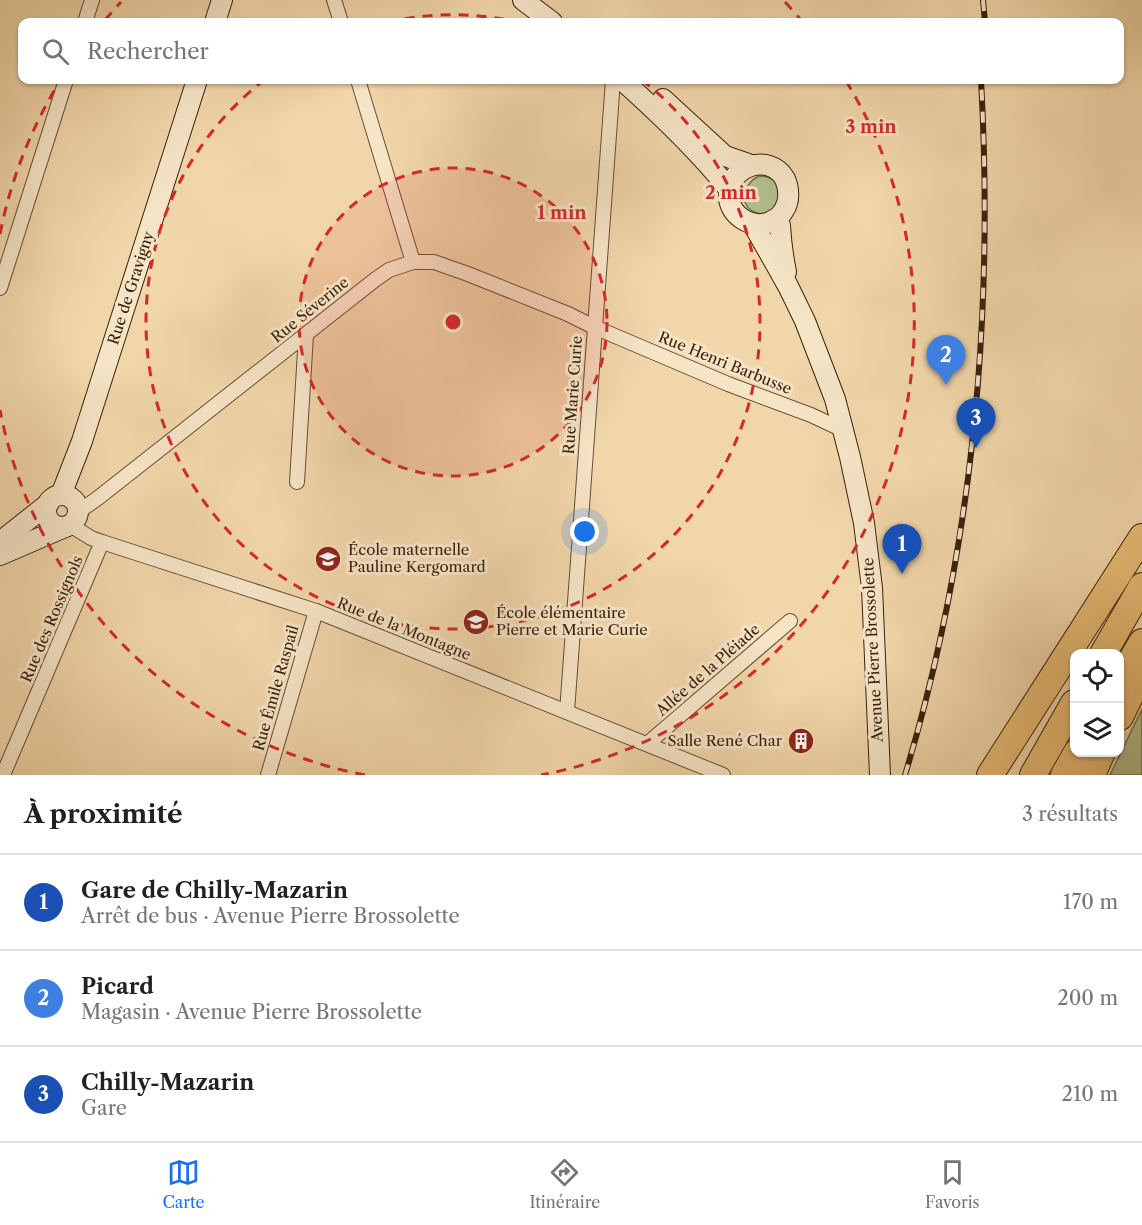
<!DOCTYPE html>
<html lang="fr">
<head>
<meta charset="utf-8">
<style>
	:root { --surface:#fff; --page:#f2f2f2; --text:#202124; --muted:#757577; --line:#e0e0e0; --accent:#1a73e8 }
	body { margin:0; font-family:"Libre Caslon Text",serif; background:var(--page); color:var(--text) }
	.controls { position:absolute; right:18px; bottom:18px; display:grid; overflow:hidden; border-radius:12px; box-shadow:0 2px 4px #0004 }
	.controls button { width:54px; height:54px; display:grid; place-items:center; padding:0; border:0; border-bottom:2px solid var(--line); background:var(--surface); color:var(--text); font:30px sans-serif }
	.you { position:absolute; left:585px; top:532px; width:21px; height:21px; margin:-15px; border:4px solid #fff; border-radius:50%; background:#1a73e8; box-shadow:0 0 0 9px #1a73e833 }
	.badge { display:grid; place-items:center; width:39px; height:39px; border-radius:50%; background:var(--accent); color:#fff; font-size:20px; font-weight:700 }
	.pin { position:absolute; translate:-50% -50px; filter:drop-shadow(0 2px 3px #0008) }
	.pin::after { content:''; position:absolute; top:32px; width:21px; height:18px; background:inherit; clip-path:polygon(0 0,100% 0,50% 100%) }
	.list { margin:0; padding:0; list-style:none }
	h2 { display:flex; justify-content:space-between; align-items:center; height:78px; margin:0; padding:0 24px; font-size:26px }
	h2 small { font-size:20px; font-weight:400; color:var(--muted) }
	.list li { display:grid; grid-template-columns:39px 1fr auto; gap:18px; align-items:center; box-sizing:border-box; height:96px; padding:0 24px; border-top:2px solid var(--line) }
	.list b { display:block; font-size:22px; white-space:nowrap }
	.list p { margin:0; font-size:20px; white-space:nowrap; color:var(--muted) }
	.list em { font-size:20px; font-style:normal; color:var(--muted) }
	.icon { flex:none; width:33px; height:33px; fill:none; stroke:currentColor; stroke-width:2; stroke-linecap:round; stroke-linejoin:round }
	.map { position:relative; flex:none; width:1142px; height:775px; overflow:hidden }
	.search { position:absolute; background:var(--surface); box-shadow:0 2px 4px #0004; left:18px; right:18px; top:18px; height:66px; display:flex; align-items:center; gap:15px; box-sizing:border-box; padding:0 21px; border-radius:12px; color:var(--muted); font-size:22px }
	.sheet { height:366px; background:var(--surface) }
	nav { display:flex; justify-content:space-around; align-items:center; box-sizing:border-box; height:84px; border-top:2px solid var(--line); background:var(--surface); font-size:16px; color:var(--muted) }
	nav a { display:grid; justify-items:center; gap:3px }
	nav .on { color:var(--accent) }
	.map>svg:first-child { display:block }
	.green { fill:#b3bf8d; stroke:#76704c; stroke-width:1.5 }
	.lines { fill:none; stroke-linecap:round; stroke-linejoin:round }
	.street-casing { stroke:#664e32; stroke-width:16 }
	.secondary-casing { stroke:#38210b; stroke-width:22 }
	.highway-casing { stroke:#38210b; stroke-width:28 }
	.street { stroke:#f6e4c7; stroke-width:14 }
	.secondary { stroke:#f6e4c7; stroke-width:20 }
	.highway { stroke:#e8bb74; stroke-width:26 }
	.rail-casing { stroke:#38210b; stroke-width:6 }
	.rail { stroke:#f6e4c7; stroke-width:4; stroke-dasharray:11; stroke-linecap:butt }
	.ring { fill:none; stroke:#d62828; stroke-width:3; stroke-dasharray:10 8 }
	.labels { text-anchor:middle; stroke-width:6; stroke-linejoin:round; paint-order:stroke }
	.street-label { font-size:15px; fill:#38210b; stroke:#f6e4c7 }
	.poi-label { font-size:15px; fill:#38210b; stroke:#f6e4c7; text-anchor:start }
	.centre { fill:#d62828; stroke:#f6e4c7; stroke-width:3 }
	.ring-label { font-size:18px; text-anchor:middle; font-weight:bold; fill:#d62828; stroke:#f6e4c7; stroke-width:6; stroke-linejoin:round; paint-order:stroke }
</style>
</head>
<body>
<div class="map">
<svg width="1142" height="775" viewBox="0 0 1142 775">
	<rect width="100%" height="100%" fill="#f1d6a9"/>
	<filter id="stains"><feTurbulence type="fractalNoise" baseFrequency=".00333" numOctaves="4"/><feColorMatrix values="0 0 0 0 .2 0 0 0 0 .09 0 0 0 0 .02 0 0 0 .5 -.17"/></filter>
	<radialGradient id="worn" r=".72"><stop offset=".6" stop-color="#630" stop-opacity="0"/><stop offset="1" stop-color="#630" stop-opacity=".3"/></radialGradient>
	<!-- green -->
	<g class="green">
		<path d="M759,176C774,176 775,182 783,193L772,213C767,214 762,215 757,213C737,207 743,183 759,176Z"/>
		<path d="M1142,709V775H1110Z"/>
	</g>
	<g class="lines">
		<!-- street casing -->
		<g class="street-casing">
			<g id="street">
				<path d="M334,0L341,22"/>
				<path d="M85,22L92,0"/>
				<path d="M358,80L413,262"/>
				<path d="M0,288L66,80"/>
				<path d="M297,482L306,335"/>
				<path d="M78,512L98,498L376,279L389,270L413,262H434L468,274L568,314L594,327L728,384L811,415L843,430"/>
				<path d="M70,525L91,538L102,542L316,611L723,775"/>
				<path d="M567,712L613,80"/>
				<path d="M647,744L790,621"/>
				<path d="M3,775L102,542"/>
				<path d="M268,775L316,611"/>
			</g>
		</g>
		<!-- secondary casing -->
		<g class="secondary-casing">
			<g id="secondary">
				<path d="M523,0L552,22"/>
				<path d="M215,22L222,0"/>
				<path d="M622,80C660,114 697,149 729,189"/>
				<path d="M663,99L725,156L751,165"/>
				<path d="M779,217C775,219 771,222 767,223C750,228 732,216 729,199C725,167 769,151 785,179C789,188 790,201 784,210C784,211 779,216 779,217C778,220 779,223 780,226C781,242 783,257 786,272"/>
				<path d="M753,224L788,286L805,321L835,399L850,457L864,523L872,588L880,775"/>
				<path d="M61,495L82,441L197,80"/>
				<circle cx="62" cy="511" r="16"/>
				<path d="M0,542L48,504"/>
				<path d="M0,555L65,527"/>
			</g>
		</g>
		<!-- highway casing -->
		<g class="highway-casing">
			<g id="highway">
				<path d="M1103,654L1142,586"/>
				<path d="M1120,680L1142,642"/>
				<path d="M1120,717L1142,671"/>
				<path d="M990,775L1142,537"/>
				<path d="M1033,775L1074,703"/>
				<path d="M1064,775L1077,752"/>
				<path d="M1092,775L1102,752"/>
			</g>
		</g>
		<!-- street -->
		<use href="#street" class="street"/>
		<!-- secondary -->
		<use href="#secondary" class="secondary"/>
		<!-- highway -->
		<use href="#highway" class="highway"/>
		<!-- rail casing -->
		<g class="rail-casing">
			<g id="rail">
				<path d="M983,0L985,22"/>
				<path d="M905,775C973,550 994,313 981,80"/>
			</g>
		</g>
		<!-- rail -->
		<use href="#rail" class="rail"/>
	</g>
	<!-- distance rings -->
	<circle cx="453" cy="322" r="154" fill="#d62828" fill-opacity=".12"/>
	<g class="ring">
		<circle cx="453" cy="322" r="154"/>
		<path d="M387 22A307 307 0 0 1 519 22M642 80A307 307 0 1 1 264 80"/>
		<path d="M365 775A461 461 0 0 1 0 410M0 234A461 461 0 0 1 60 81M105 20A461 461 0 0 1 121 2M785 2A461 461 0 0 1 801 20M846 81A461 461 0 0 1 541 775"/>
	</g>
	<!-- icons -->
	<defs>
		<g id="school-disc" transform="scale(1.35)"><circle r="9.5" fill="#8f2418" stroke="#f6e4c7"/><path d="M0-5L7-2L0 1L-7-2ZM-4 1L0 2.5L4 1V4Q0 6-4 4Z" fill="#fff"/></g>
		<g id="building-disc" transform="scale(1.35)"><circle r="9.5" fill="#8f2418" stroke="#f6e4c7"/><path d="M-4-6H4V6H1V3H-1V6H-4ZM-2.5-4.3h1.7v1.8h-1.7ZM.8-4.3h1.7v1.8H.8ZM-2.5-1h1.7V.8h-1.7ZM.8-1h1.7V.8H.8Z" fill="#fff"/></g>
	</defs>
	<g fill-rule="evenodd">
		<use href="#school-disc" x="328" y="559"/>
		<use href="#school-disc" x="476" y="622"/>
		<use href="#building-disc" x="801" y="741"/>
	</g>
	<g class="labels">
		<!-- street labels -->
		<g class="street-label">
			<text transform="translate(131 288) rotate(-72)" y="5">Rue de Gravigny</text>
			<text transform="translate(310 310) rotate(-39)" y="5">Rue Séverine</text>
			<text transform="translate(725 363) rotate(22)" y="5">Rue Henri Barbusse</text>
			<text transform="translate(573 395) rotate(-86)" y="5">Rue Marie Curie</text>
			<text transform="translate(52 619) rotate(-67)" y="5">Rue des Rossignols</text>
			<text transform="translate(404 629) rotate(22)" y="5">Rue de la Montagne</text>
			<text transform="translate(873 650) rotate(-93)" y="5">Avenue Pierre Brossolette</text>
			<text transform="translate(708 670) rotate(-41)" y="5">Allée de la Pléiade</text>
			<text transform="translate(276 688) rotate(-74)" y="5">Rue Émile Raspail</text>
		</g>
		<!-- poi labels -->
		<g class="poi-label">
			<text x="348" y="555">École maternelle<tspan x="348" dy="17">Pauline Kergomard</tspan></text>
			<text x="496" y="618">École élémentaire<tspan x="496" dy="17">Pierre et Marie Curie</tspan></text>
			<text x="782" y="746" text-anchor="end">Salle René Char</text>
		</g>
	</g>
	<circle cx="453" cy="322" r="9" class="centre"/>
	<g class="ring-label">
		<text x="871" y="133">3 min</text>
		<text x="731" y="199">2 min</text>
		<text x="562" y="219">1 min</text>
	</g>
	<rect width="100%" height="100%" filter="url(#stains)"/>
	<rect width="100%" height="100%" fill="url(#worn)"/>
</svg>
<div class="controls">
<button><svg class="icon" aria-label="locate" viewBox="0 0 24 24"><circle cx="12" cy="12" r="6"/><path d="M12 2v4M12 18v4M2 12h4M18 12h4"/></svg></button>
<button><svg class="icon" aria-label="layers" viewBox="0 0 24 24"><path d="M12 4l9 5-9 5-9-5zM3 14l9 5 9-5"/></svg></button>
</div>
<div class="you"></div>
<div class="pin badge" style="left:902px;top:574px;background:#1a4fb4">1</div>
<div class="pin badge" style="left:946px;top:385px;background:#3f7fe0">2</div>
<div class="pin badge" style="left:976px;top:448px;background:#1a4fb4">3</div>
<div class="search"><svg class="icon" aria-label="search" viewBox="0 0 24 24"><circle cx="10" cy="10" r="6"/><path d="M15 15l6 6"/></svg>Rechercher</div>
</div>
<section class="sheet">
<h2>À proximité<small>3 résultats</small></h2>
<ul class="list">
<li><span class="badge" style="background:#1a4fb4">1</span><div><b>Gare de Chilly-Mazarin</b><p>Arrêt de bus · Avenue Pierre Brossolette</p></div><em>170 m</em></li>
<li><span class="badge" style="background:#3f7fe0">2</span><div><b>Picard</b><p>Magasin · Avenue Pierre Brossolette</p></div><em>200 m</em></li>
<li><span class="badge" style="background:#1a4fb4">3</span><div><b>Chilly-Mazarin</b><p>Gare</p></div><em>210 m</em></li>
</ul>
</section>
<nav>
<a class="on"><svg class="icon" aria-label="map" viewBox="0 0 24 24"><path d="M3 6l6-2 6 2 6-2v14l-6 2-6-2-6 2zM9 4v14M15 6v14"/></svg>Carte</a>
<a><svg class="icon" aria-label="directions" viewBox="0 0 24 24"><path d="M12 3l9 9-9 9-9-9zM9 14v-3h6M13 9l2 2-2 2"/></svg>Itinéraire</a>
<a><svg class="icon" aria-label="saved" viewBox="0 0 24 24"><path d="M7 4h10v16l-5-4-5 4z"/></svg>Favoris</a>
</nav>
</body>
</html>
